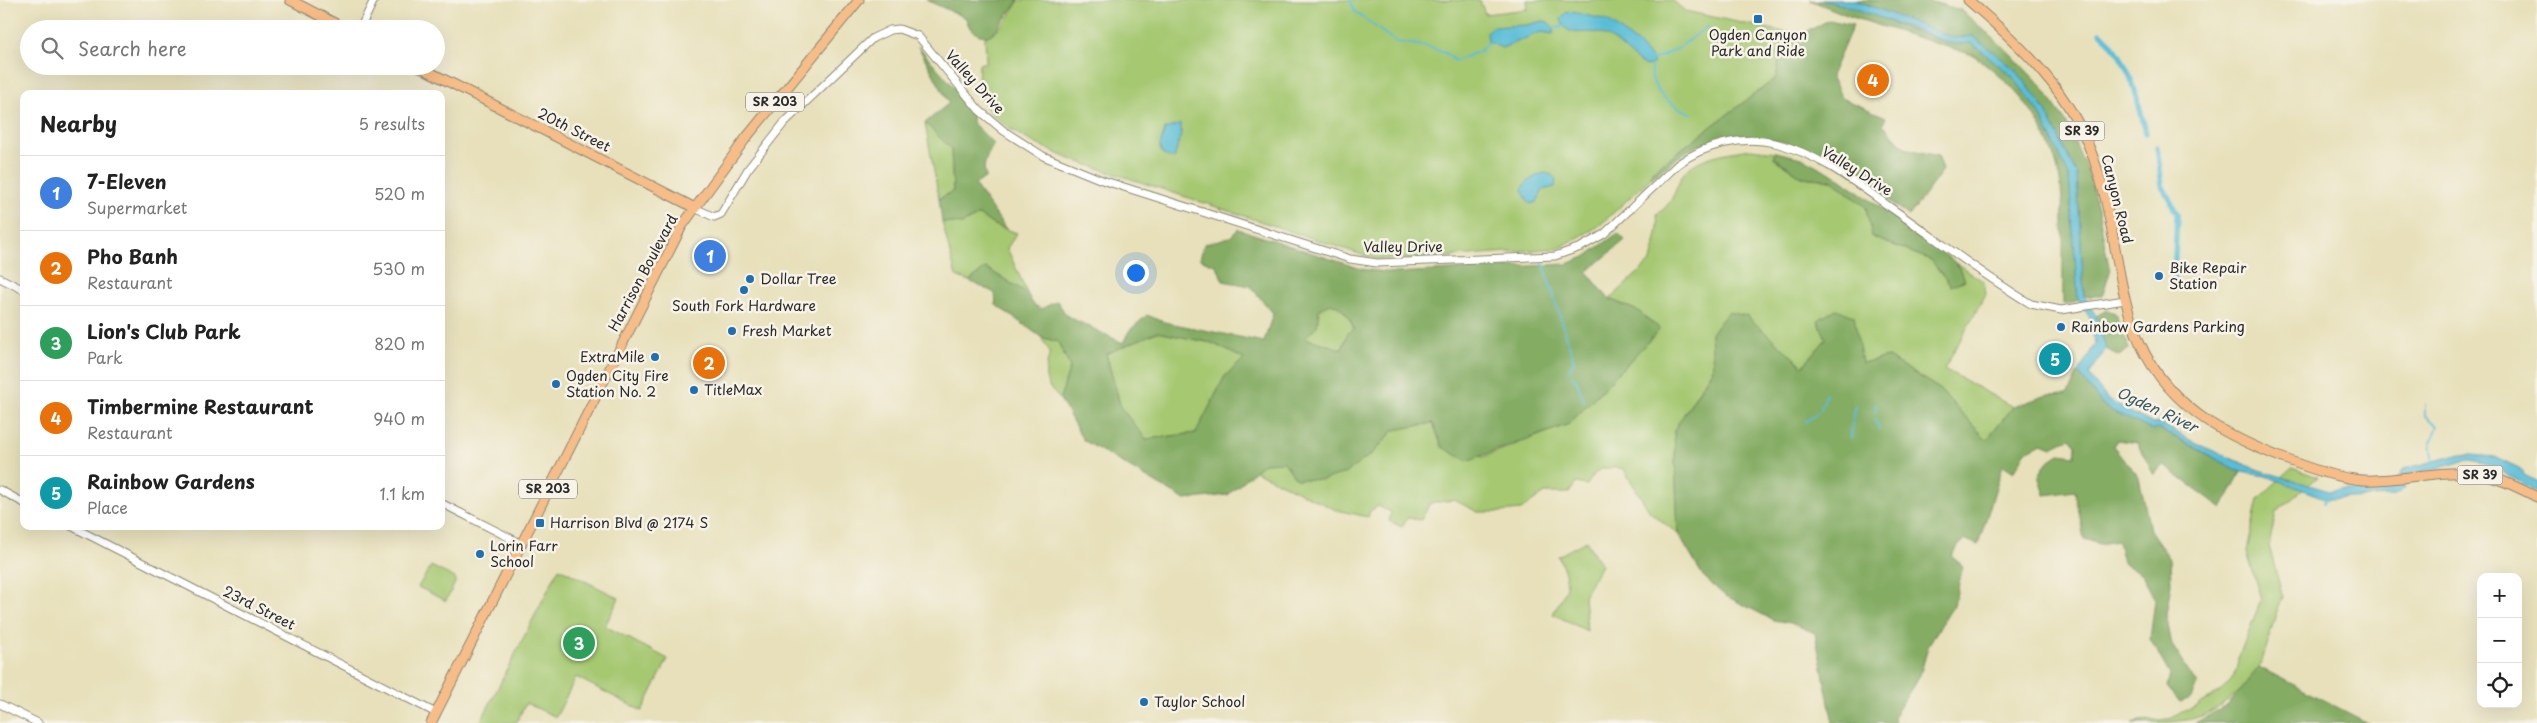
<!DOCTYPE html>
<html lang="en">
<head>
<meta charset="utf-8">
<style>
	:root { --surface:#fff; --page:#f2f2f2; --text:#222; --muted:#767676; --line:#e0e0e0; --accent:#111827 }
	body { margin:0; font-family:"Playpen Sans",sans-serif; background:var(--page); color:var(--text) }
	.controls { position:absolute; right:15px; bottom:15px; display:grid; overflow:hidden; border-radius:10px; box-shadow:0 5px 20px #0002 }
	.controls button { width:45px; height:45px; display:grid; place-items:center; padding:0; border:0; border-bottom:1px solid var(--line); background:var(--surface); color:var(--text); font:25px sans-serif }
	.you { position:absolute; left:1135px; top:272px; width:18px; height:18px; margin:-12px; border:4px solid #fff; border-radius:50%; background:#1a73e8; box-shadow:0 0 0 8px #1a73e833 }
	.badge { display:grid; place-items:center; width:32px; height:32px; border-radius:50%; background:var(--accent); color:#fff; font-size:16px; font-weight:700 }
	.pin { position:absolute; translate:-50% -50%; border:2px solid #fff; box-shadow:0 1px 5px #0006 }
	.list { margin:0; padding:0; list-style:none }
	h2 { display:flex; justify-content:space-between; align-items:center; height:65px; margin:0; padding:0 20px; font-size:21px }
	h2 small { font-size:16px; font-weight:400; color:var(--muted) }
	.list li { display:grid; grid-template-columns:32px 1fr auto; gap:15px; align-items:center; box-sizing:border-box; height:75px; padding:0 20px; border-top:1px solid var(--line) }
	.list b { display:block; font-size:19px; white-space:nowrap }
	.list p { margin:0; font-size:16px; white-space:nowrap; color:var(--muted) }
	.list em { font-size:16px; font-style:normal; color:var(--muted) }
	.icon { flex:none; width:28px; height:28px; fill:none; stroke:currentColor; stroke-width:2; stroke-linecap:round; stroke-linejoin:round }
	.map { position:relative; flex:none; width:2537px; height:723px; overflow:hidden }
	.search { position:absolute; background:var(--surface); box-shadow:0 5px 20px #0002; left:20px; top:20px; width:425px; height:55px; display:flex; align-items:center; gap:12px; box-sizing:border-box; padding:0 18px; border-radius:28px; color:var(--muted); font-size:19px }
	.panel { position:absolute; background:var(--surface); box-shadow:0 5px 20px #0002; left:20px; top:90px; width:425px; height:440px; border-radius:10px }
	.map>svg:first-child { display:block }
	.green { fill:#a5c871; stroke:#687a4e }
	.forest { fill:#84ac63; stroke:#586c47; fill-rule:evenodd }
	.water { fill:#59bdd7; stroke:#427481 }
	.lines { fill:none; stroke-linecap:round; stroke-linejoin:round }
	.stream { stroke:#59bdd7; stroke-width:2 }
	.canal { stroke:#59bdd7; stroke-width:5.5 }
	.minor-casing { stroke:#898672; stroke-width:9 }
	.major-casing { stroke:#898672; stroke-width:11 }
	.minor { stroke:#fff; stroke-width:7 }
	.major { stroke:#f7bd88; stroke-width:9 }
	.poi-dot { fill:#1f6fb2; stroke:#f7f3e8; stroke-width:2 }
	.labels { text-anchor:middle; stroke-width:5; stroke-linejoin:round; paint-order:stroke }
	.shield { fill:#f7f3e8; stroke:#686764; stroke-width:1 }
	.shield-label { font-size:12px; font-weight:bold; fill:#2b2b2b }
	.poi-label { font-size:14px; fill:#2b2b2b; stroke:#f7f3e8; text-anchor:start }
	.street-label { font-size:14px; fill:#2b2b2b; stroke:#f7f3e8 }
	.water-label { font-size:15px; font-style:italic; fill:#39575f; stroke:#f7f3e8 }
</style>
</head>
<body>
<div class="map">
<svg width="2537" height="723" viewBox="0 0 2537 723">
	<rect width="100%" height="100%" fill="#f7f3e8"/>
	<filter id="ink" filterUnits="userSpaceOnUse"><feTurbulence type="fractalNoise" baseFrequency=".02" numOctaves="2"/><feDisplacementMap in="SourceGraphic" scale="10" xChannelSelector="R" yChannelSelector="G"/><feConvolveMatrix kernelMatrix="1 2 1 2 8 2 1 2 1" color-interpolation-filters="sRGB"/></filter>
	<filter id="wash" filterUnits="userSpaceOnUse"><feTurbulence type="fractalNoise" baseFrequency=".0096" numOctaves="4" result="noise"/><feDisplacementMap in="SourceGraphic" scale="20" xChannelSelector="R" yChannelSelector="G"/><feGaussianBlur stdDeviation="1.12" result="paint"/><feColorMatrix in="noise" values="0 0 0 0 0 0 0 0 0 0 0 0 0 0 0 0 0 1.4 0 .05"/><feComposite in="paint" operator="in"/></filter>
	<g filter="url(#wash)">
		<rect width="100%" height="100%" fill="#e7e0ba"/>
		<!-- green -->
		<g class="green">
			<path d="M1019,0H1480L1485,14L1528,9L1527,0H1672L1685,11L1784,32L1776,78L1652,171L1651,178L1599,226L1559,248L1419,259H1375L1070,159C1041,146 1004,132 985,105C977,93 978,78 979,64L986,62L985,37C1003,31 1010,15 1019,0Z"/>
			<path d="M925,123L951,149L953,191L939,199Z"/>
			<path d="M1751,149L1776,152L1774,158L1802,177L1831,180L1866,207L1872,237L1931,260L1951,286L1965,280L1956,263L1984,282L1986,294L1944,369L2013,407L1987,440L1938,388L1888,357L1862,363L1826,339L1803,366L1782,348L1711,333L1713,368L1674,430L1678,534L1650,512L1623,468C1601,468 1599,465 1587,485L1576,483L1569,493H1545L1521,510L1500,512H1478L1454,500L1430,503L1421,520L1407,518L1402,527L1389,521L1391,512L1378,506L1370,511L1368,517L1336,510L1255,471L1264,463L1373,453L1394,430L1433,423L1442,447L1483,457L1569,424L1660,329L1638,311L1610,299L1651,261L1658,229L1657,214C1673,204 1674,192 1682,176C1694,156 1731,152 1751,149Z"/>
			<path d="M979,215L992,224L1017,233L1007,248L1027,293L986,268L969,281L956,276L942,222L962,224Z"/>
			<path d="M1331,303C1345,309 1349,316 1354,330L1342,350L1304,338L1317,326L1319,310Z"/>
			<path d="M1157,332L1212,343L1245,359L1225,376L1196,433L1146,439L1121,408L1106,353Z"/>
			<path d="M1041,337L1058,342L1070,367L1060,399C1042,382 1044,376 1050,352Z"/>
			<path d="M2292,468L2318,477L2276,512L2269,546L2283,598C2271,619 2270,645 2259,667C2255,674 2248,681 2242,688C2207,723 2182,723 2132,723C2144,719 2155,721 2167,719C2173,719 2179,713 2184,711C2207,702 2240,684 2239,656L2261,600L2247,552L2258,499Z"/>
			<path d="M1586,541L1601,565L1584,596L1587,631L1553,614C1567,587 1572,585 1558,556Z"/>
			<path d="M431,566L455,578V583L446,601L418,587Z"/>
			<path d="M559,568L619,598L605,626L668,659L642,711L576,677L556,717L526,703L516,723H480Z"/>
		</g>
		<!-- forest -->
		<g class="forest">
			<path d="M926,0H1019L998,28L988,36C975,36 969,30 966,18Z"/>
			<path d="M1810,0C1867,0 1916,45 1972,43L2013,77L2039,112L2069,176L2078,300L2069,304H2063C2062,266 2065,226 2061,188C2055,133 2017,84 1973,55L1849,16Z"/>
			<path d="M1855,0H1925L1961,10L2008,51L2042,87L2066,122L2088,173L2098,209L2110,272L2102,296H2084L2077,175L2045,109L1973,36L1954,38Z"/>
			<path d="M1829,20L1853,25L1831,76L1842,98L1886,117L1883,124L1905,148L1938,156L1943,170L1909,216C1883,197 1853,171 1824,157C1783,137 1733,128 1691,149C1677,157 1664,169 1651,178L1652,171L1776,78L1784,32H1806Z"/>
			<path d="M918,46L973,109L972,122L994,144C988,154 981,165 986,177L975,185L1006,229L992,224L979,215L962,224L942,222L939,199L953,191L951,149L925,123L949,103Z"/>
			<path d="M1776,152L1802,158L1840,178L1956,263L1965,280L1951,286L1931,260L1872,237L1866,207L1831,180L1802,177L1774,157Z"/>
			<path d="M1238,229L1362,269L1394,273L1567,264L1585,257L1618,233L1625,240L1587,272L1609,299L1638,311L1660,329L1569,424L1467,461L1442,447L1433,423L1394,430L1373,453L1346,473L1322,480L1296,479L1284,462L1264,463L1228,495L1185,500L1083,440L1060,399L1070,367L1058,342L1041,337L996,305L995,293L969,281L986,268L1027,293L1033,304L1041,309L1057,301L1067,316L1123,343L1129,331L1147,315L1164,322L1264,342L1273,313L1250,286L1223,281L1217,266L1200,259L1204,244L1230,237ZM1331,303C1345,309 1349,316 1354,329L1347,334L1342,349L1305,338L1317,326L1319,310ZM1157,332L1212,343L1244,359L1225,376L1196,433L1146,439L1121,408L1106,354Z"/>
			<path d="M1836,309L1854,316L1862,363L1888,357L1938,388L1987,440L2013,407L2047,395L2068,394L2078,373L2104,407L2160,429L2241,472L2222,508L2163,465L2154,475L2137,443L2117,440L2113,446L2139,477L2150,530L2170,559L2171,584L2166,615L2172,645L2197,684L2191,698L2180,702L2167,687L2170,675L2150,639L2155,600L2142,574L2123,563L2118,541L2099,544L2084,539L2075,491L2045,495L2039,475L2047,462L2059,454L2075,456L2076,445L2070,438L2052,447L2042,443L2026,451L2014,472L2003,465L1978,545L1964,539L1951,556L1963,566L1954,605L1929,644L1920,675L1894,716L1895,723H1833L1815,633L1791,623L1773,620L1724,595L1703,576L1678,534L1674,430L1713,369L1711,333L1728,312L1747,316L1803,366L1826,339L1818,320Z"/>
			<path d="M2108,310L2115,313L2129,349L2119,356L2106,349L2096,316Z"/>
			<path d="M2259,667L2368,723H2195L2228,705Z"/>
		</g>
		<!-- water -->
		<g class="water">
			<path d="M1819,0H1855L1954,38L1973,36L2016,70L2045,109L2077,175L2084,296L2096,316L2106,349L2089,375L2108,400L2153,424L2160,423L2197,444L2259,470L2329,491L2393,487L2404,469L2460,454L2494,457L2523,471L2524,475L2537,481V492L2504,473L2502,468L2466,460L2437,469L2408,474L2404,489L2393,496L2327,499L2266,476L2241,472L2160,429L2152,430L2104,407L2078,373L2095,344L2090,318L2078,300L2069,176L2039,112L2013,77L1972,43L1953,44L1848,6Z"/>
			<path d="M1568,11L1607,20L1637,43L1653,60V64L1646,66C1630,58 1620,41 1602,34C1587,28 1565,41 1561,18Z"/>
			<path d="M1543,21L1548,22L1554,28L1553,34L1541,32L1502,48L1488,42L1487,31L1492,27L1526,25Z"/>
			<path d="M1181,124V135L1174,159C1152,153 1162,143 1165,129Z"/>
			<path d="M1545,173L1552,175L1556,179L1555,187L1543,190L1537,202L1531,204L1528,202L1522,190C1525,181 1537,175 1545,173Z"/>
		</g>
		<g class="lines">
			<!-- stream -->
			<g class="stream">
				<path d="M1350,0L1354,11L1396,42L1426,46L1445,53L1455,61L1480,51L1488,42"/>
				<path d="M1554,28L1564,26"/>
				<path d="M1653,60L1677,49L1708,26"/>
				<path d="M1651,65C1650,93 1669,104 1692,114"/>
				<path d="M1543,262L1574,361L1569,370"/>
				<path d="M1572,375L1576,379L1584,401"/>
				<path d="M2425,404V415L2438,426L2431,442L2434,463"/>
				<path d="M1821,409L1826,394"/>
				<path d="M1875,413L1876,405"/>
				<path d="M1875,419L1879,429"/>
				<path d="M1852,420L1856,406"/>
				<path d="M1806,422L1818,412"/>
				<path d="M1851,438L1852,423"/>
				<path d="M2324,503L2326,496"/>
			</g>
			<!-- canal -->
			<g class="canal">
				<path d="M2101,33C2130,59 2137,96 2146,133"/>
				<path d="M2157,147L2162,185L2177,214L2174,279"/>
			</g>
		</g>
	</g>
	<g filter="url(#ink)">
		<g class="lines">
			<!-- minor casing -->
			<g class="minor-casing">
				<g id="minor">
					<path d="M360,29L374,0"/>
					<path d="M695,208L714,217L721,214L748,169L784,123L873,38L890,30L899,29L918,36L979,110L1004,131L1043,156L1102,180L1350,259L1377,263L1555,256L1581,247L1604,234L1678,164C1704,145 1743,135 1775,143C1818,154 1852,180 1887,205C1935,238 1981,274 2031,304L2061,310L2125,300"/>
					<path d="M0,278L24,290"/>
					<path d="M0,490L24,503"/>
					<path d="M441,503L522,544"/>
					<path d="M71,526L436,713"/>
					<path d="M0,704L38,723"/>
				</g>
			</g>
			<!-- major casing -->
			<g class="major-casing">
				<g id="major">
					<path d="M290,0L346,29"/>
					<path d="M1968,0C2016,41 2062,83 2087,142C2132,245 2100,351 2209,422C2245,445 2321,477 2363,480C2400,482 2437,469 2474,474C2496,476 2517,487 2537,497"/>
					<path d="M418,66L695,208"/>
					<path d="M431,723L682,226L746,138L859,0"/>
				</g>
			</g>
			<!-- minor -->
			<use href="#minor" class="minor"/>
			<!-- major -->
			<use href="#major" class="major"/>
		</g>
	</g>
	<!-- markers -->
	<g class="poi-dot">
		<rect x="1753" y="14" width="10" height="10" rx="2.5"/>
		<circle cx="2159" cy="276" r="5"/>
		<circle cx="750" cy="279" r="5"/>
		<circle cx="744" cy="290" r="5"/>
		<circle cx="2061" cy="327" r="5"/>
		<circle cx="732" cy="331" r="5"/>
		<circle cx="655" cy="357" r="5"/>
		<circle cx="556" cy="384" r="5"/>
		<circle cx="694" cy="390" r="5"/>
		<rect x="535" y="518" width="10" height="10" rx="2.5"/>
		<circle cx="480" cy="554" r="5"/>
		<circle cx="1144" cy="702" r="5"/>
	</g>
	<g class="labels">
		<!-- shield labels -->
		<g class="shield">
			<rect x="746" y="92.5" width="58" height="19" rx="4"/>
			<rect x="2059.5" y="121.5" width="45" height="19" rx="4"/>
			<rect x="2457.5" y="465.5" width="45" height="19" rx="4"/>
			<rect x="519" y="479.5" width="58" height="19" rx="4"/>
		</g>
		<g class="shield-label">
			<text x="775" y="106">SR 203</text>
			<text x="2082" y="135">SR 39</text>
			<text x="2480" y="479">SR 39</text>
			<text x="548" y="493">SR 203</text>
		</g>
		<!-- poi labels -->
		<g class="poi-label">
			<text x="1758" y="40" text-anchor="middle">Ogden Canyon<tspan x="1758" dy="16">Park and Ride</tspan></text>
			<text x="2169" y="273">Bike Repair<tspan x="2169" dy="16">Station</tspan></text>
			<text x="760" y="284">Dollar Tree</text>
			<text x="744" y="311" text-anchor="middle">South Fork Hardware</text>
			<text x="2071" y="332">Rainbow Gardens Parking</text>
			<text x="742" y="336">Fresh Market</text>
			<text x="645" y="362" text-anchor="end">ExtraMile</text>
			<text x="566" y="381">Ogden City Fire<tspan x="566" dy="16">Station No. 2</tspan></text>
			<text x="704" y="395">TitleMax</text>
			<text x="550" y="528">Harrison Blvd @ 2174 S</text>
			<text x="490" y="551">Lorin Farr<tspan x="490" dy="16">School</tspan></text>
			<text x="1154" y="707">Taylor School</text>
		</g>
		<!-- street labels -->
		<g class="street-label">
			<text transform="translate(975 82) rotate(48)" y="5">Valley Drive</text>
			<text transform="translate(574 130) rotate(27)" y="5">20th Street</text>
			<text transform="translate(1857 171) rotate(32)" y="5">Valley Drive</text>
			<text transform="translate(2117 199) rotate(76)" y="5">Canyon Road</text>
			<text x="1403" y="252">Valley Drive</text>
			<text transform="translate(643 273) rotate(-62)" y="5">Harrison Boulevard</text>
			<text transform="translate(259 608) rotate(27)" y="5">23rd Street</text>
		</g>
		<!-- water labels -->
		<g class="water-label">
			<text transform="translate(2157 410) rotate(25)" y="5">Ogden River</text>
		</g>
	</g>
</svg>
<div class="controls">
<button>+</button>
<button>−</button>
<button><svg class="icon" aria-label="locate" viewBox="0 0 24 24"><circle cx="12" cy="12" r="6"/><path d="M12 2v4M12 18v4M2 12h4M18 12h4"/></svg></button>
</div>
<div class="you"></div>
<div class="pin badge" style="left:710px;top:256px;background:#3f7fe0">1</div>
<div class="pin badge" style="left:709px;top:363px;background:#e8710a">2</div>
<div class="pin badge" style="left:579px;top:643px;background:#2e9e5b">3</div>
<div class="pin badge" style="left:1873px;top:80px;background:#e8710a">4</div>
<div class="pin badge" style="left:2055px;top:359px;background:#0f9aa8">5</div>
<div class="search"><svg class="icon" aria-label="search" viewBox="0 0 24 24"><circle cx="10" cy="10" r="6"/><path d="M15 15l6 6"/></svg>Search here</div>
<section class="panel">
<h2>Nearby<small>5 results</small></h2>
<ul class="list">
<li><span class="badge" style="background:#3f7fe0">1</span><div><b>7-Eleven</b><p>Supermarket</p></div><em>520 m</em></li>
<li><span class="badge" style="background:#e8710a">2</span><div><b>Pho Banh</b><p>Restaurant</p></div><em>530 m</em></li>
<li><span class="badge" style="background:#2e9e5b">3</span><div><b>Lion's Club Park</b><p>Park</p></div><em>820 m</em></li>
<li><span class="badge" style="background:#e8710a">4</span><div><b>Timbermine Restaurant</b><p>Restaurant</p></div><em>940 m</em></li>
<li><span class="badge" style="background:#0f9aa8">5</span><div><b>Rainbow Gardens</b><p>Place</p></div><em>1.1 km</em></li>
</ul>
</section>
</div>
</body>
</html>
